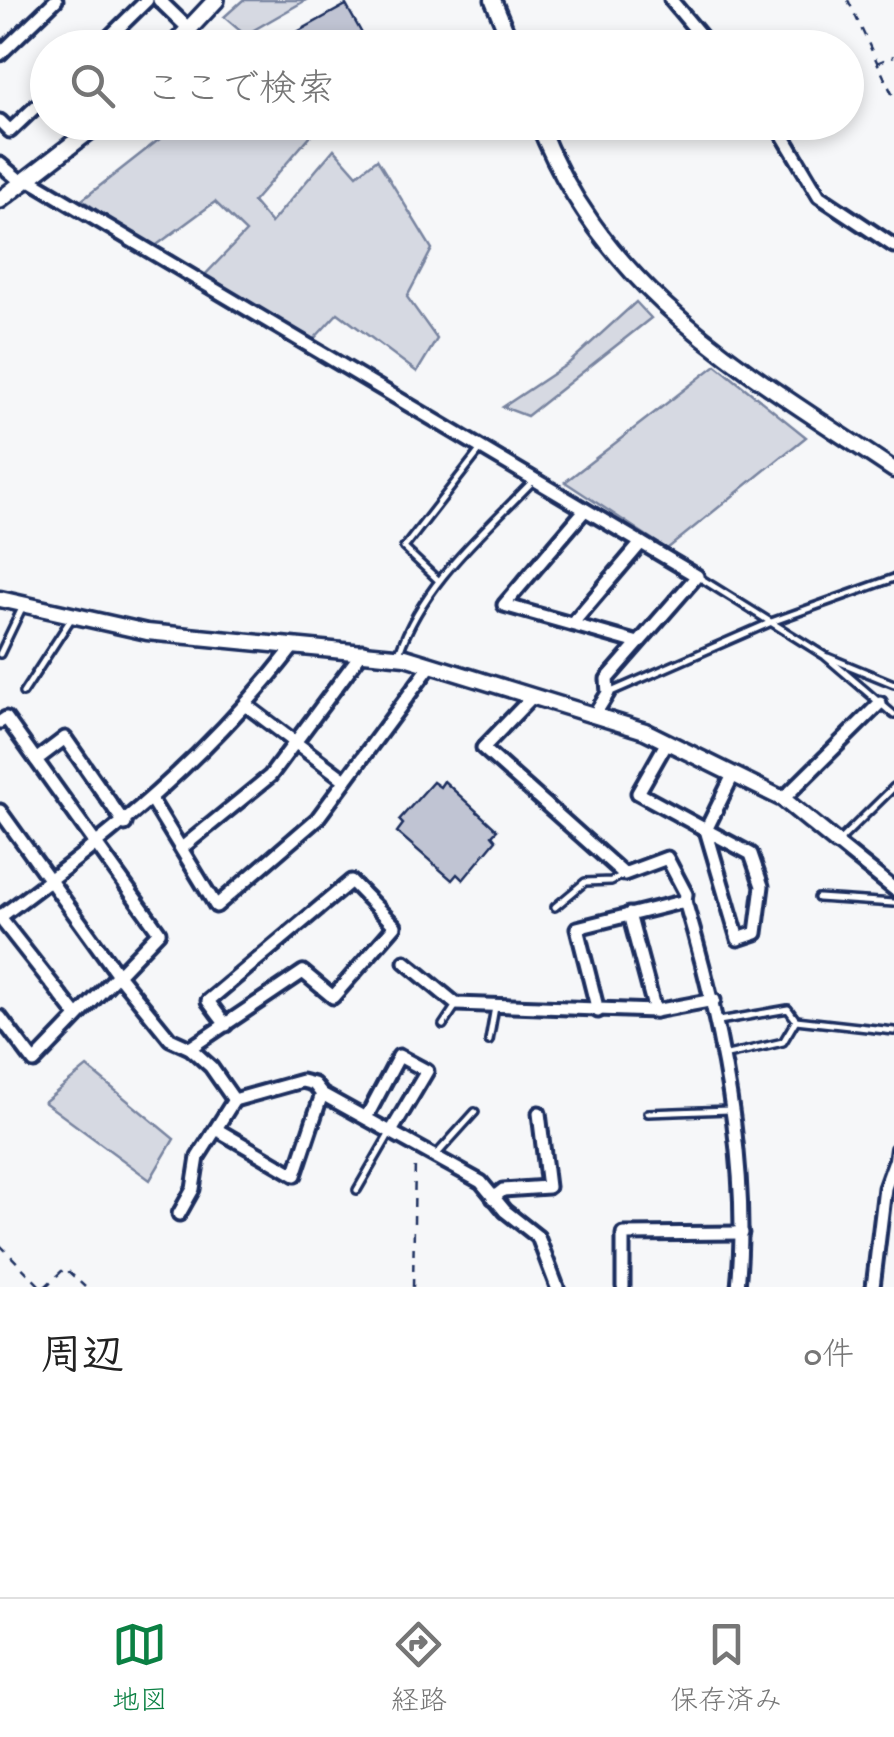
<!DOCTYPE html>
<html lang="ja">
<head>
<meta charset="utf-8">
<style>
	:root { --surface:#fff; --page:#f2f2f2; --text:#222; --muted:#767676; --line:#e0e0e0; --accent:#0b8043 }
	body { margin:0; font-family:"Gochi Hand","Klee One",sans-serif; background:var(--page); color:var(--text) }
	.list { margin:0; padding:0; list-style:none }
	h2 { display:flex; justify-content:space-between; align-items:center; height:130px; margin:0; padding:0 40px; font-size:42px }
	h2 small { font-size:32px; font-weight:400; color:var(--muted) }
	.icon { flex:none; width:55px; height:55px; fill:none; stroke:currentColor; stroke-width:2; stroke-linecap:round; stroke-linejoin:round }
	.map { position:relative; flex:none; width:894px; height:1287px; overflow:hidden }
	.search { position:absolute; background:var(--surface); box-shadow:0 5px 15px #0003; left:30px; right:30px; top:30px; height:110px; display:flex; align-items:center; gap:25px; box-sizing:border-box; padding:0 35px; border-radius:55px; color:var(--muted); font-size:38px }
	.sheet { height:310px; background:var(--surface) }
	nav { display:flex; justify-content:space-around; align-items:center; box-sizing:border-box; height:140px; border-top:2px solid var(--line); background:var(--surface); font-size:28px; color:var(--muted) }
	nav a { display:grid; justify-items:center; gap:5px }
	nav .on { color:var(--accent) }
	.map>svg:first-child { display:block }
	.green { fill:#d6d9e2; stroke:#7884a0; stroke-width:2.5 }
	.building { fill:#c0c4d3; stroke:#1b2f5e; stroke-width:2.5 }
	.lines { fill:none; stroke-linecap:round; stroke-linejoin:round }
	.service-casing { stroke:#1b2f5e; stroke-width:12 }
	.minor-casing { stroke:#1b2f5e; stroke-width:19 }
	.tertiary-casing { stroke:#1b2f5e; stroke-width:21 }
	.secondary-casing { stroke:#1b2f5e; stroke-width:22 }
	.path { stroke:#1b2f5e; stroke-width:2.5; stroke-dasharray:8 8; stroke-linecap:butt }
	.service { stroke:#fff; stroke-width:5 }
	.minor { stroke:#fff; stroke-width:11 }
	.tertiary { stroke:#fff; stroke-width:14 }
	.secondary { stroke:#fff; stroke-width:15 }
</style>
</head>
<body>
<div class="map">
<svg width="894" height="1287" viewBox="0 0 894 1287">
	<rect width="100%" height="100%" fill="#f6f7f9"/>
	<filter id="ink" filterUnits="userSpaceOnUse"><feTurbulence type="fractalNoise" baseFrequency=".01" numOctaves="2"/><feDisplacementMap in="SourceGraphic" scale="20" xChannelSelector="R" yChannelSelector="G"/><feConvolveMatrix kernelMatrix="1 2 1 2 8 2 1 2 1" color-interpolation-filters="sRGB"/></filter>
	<g filter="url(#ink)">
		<!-- green -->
		<g class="green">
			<path d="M243,0H306L245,35L224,17Z"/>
			<path d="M180,123H299L311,135L253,202L271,223L334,149L357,175L377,159L432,249L407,297L437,339L417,372L338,313L311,342L202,278L246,232L215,202L154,247L82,200Z"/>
			<path d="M636,302L651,318L527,416L503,407L569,363Z"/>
			<path d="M716,365L806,437L667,549L565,482Z"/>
			<path d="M87,1067L174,1139L150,1180L44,1102Z"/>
		</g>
		<!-- building -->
		<g class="building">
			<path d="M346,5L365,39L350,48H282L279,42Z"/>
			<path d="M444,781L497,830L492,835L496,840L463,880L457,874L452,880L397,832L403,824L399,820L433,782L440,787Z"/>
		</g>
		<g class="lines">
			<!-- service casing -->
			<g class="service-casing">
				<g id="service">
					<path d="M697,576L825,656L894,715"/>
					<path d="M438,580L404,548L481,449"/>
					<path d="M399,653C423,583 482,534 532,482"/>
					<path d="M0,654L22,608"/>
					<path d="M828,657L894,684"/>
					<path d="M611,692L774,621L894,578"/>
					<path d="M23,693L71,619"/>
					<path d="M839,841L894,787"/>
					<path d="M818,898L894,903"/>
					<path d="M555,907L585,882L611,881L621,876"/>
					<path d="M719,1021L788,1009L796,1020"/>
					<path d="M443,1025L455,1007"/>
					<path d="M489,1041L495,1007"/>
					<path d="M723,1056L783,1042L796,1020L894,1031"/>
					<path d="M648,1113L729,1110"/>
					<path d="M437,1154L475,1112"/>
					<path d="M892,1163L894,1148"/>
					<path d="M357,1190L390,1133"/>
				</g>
			</g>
			<!-- minor casing -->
			<g class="minor-casing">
				<g id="minor">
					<path d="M159,0L188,28"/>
					<path d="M671,0L711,48"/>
					<path d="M98,48L147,0"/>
					<path d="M0,54L56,0"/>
					<path d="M0,121L10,131L48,95"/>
					<path d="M775,122L819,196L894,246"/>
					<path d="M0,164L24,184"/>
					<path d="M30,180L697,576L607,679L608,693L595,714"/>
					<path d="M585,510L504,605L638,643"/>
					<path d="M572,624L641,543"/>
					<path d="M532,697L483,748L624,874L667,858L686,894L685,901"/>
					<path d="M247,706L345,780"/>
					<path d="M0,722L6,718L159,932L34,1062L0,1017"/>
					<path d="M667,742L638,793L706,830L733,775"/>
					<path d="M36,760L65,738L125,824"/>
					<path d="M783,799L880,703"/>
					<path d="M152,801L216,906L317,819L431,665"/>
					<path d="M0,811L119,976L170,1039L190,1048L211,1067L234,1100L302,1081L314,1084L322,1094L481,1182L505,1211L538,1237L557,1287"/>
					<path d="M706,830L751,854L762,886L756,933L738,939Z"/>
					<path d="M837,843L894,889"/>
					<path d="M183,847L270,776L363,651"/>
					<path d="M629,914L655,1011"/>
					<path d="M0,917C113,834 207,758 294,646"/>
					<path d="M0,918L77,1016"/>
					<path d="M405,962L456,1004L655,1011L714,1000"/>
					<path d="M598,1011L577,928L685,901C720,1020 751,1163 738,1287"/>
					<path d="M190,1048L303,972L333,997L395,926L351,881L208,1001L226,1025"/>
					<path d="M367,1116L399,1056L427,1071L392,1130"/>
					<path d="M216,1129L295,1175L322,1094"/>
					<path d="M493,1198L503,1190L548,1187L539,1113"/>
					<path d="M179,1214L193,1189L198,1157L234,1100"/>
					<path d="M623,1287V1234L742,1233"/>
					<path d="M873,1287L885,1188L894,1163"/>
				</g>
			</g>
			<!-- tertiary casing -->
			<g class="tertiary-casing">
				<g id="tertiary">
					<path d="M493,0L513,48"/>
					<path d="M538,122C606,296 747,371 894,470"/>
					<path d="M0,599L147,632L405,657L645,731L783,799L837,843"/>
				</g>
			</g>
			<!-- secondary casing -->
			<g class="secondary-casing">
				<g id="secondary">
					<path d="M171,48L216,0"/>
					<path d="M0,200L101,122"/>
				</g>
			</g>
			<!-- path -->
			<g class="path">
				<path d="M848,0L894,98"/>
				<path d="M877,63L894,56"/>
				<path d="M0,1245L41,1287"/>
				<path d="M45,1287L65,1268L85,1287"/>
				<path d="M413,1287L415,1159"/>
			</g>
			<!-- service -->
			<use href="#service" class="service"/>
			<!-- minor -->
			<use href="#minor" class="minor"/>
			<!-- tertiary -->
			<use href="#tertiary" class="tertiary"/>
			<!-- secondary -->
			<use href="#secondary" class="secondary"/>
		</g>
	</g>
</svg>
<div class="search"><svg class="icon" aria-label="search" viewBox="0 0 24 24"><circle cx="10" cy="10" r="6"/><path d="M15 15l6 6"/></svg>ここで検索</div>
</div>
<section class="sheet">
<h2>周辺<small>0件</small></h2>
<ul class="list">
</ul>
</section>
<nav>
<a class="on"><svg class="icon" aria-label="map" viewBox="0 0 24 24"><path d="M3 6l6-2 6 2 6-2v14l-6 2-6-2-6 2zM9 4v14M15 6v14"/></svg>地図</a>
<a><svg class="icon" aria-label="directions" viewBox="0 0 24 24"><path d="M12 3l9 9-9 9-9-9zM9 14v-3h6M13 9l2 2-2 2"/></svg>経路</a>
<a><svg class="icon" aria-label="saved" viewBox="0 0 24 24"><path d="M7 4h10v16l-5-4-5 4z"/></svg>保存済み</a>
</nav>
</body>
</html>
